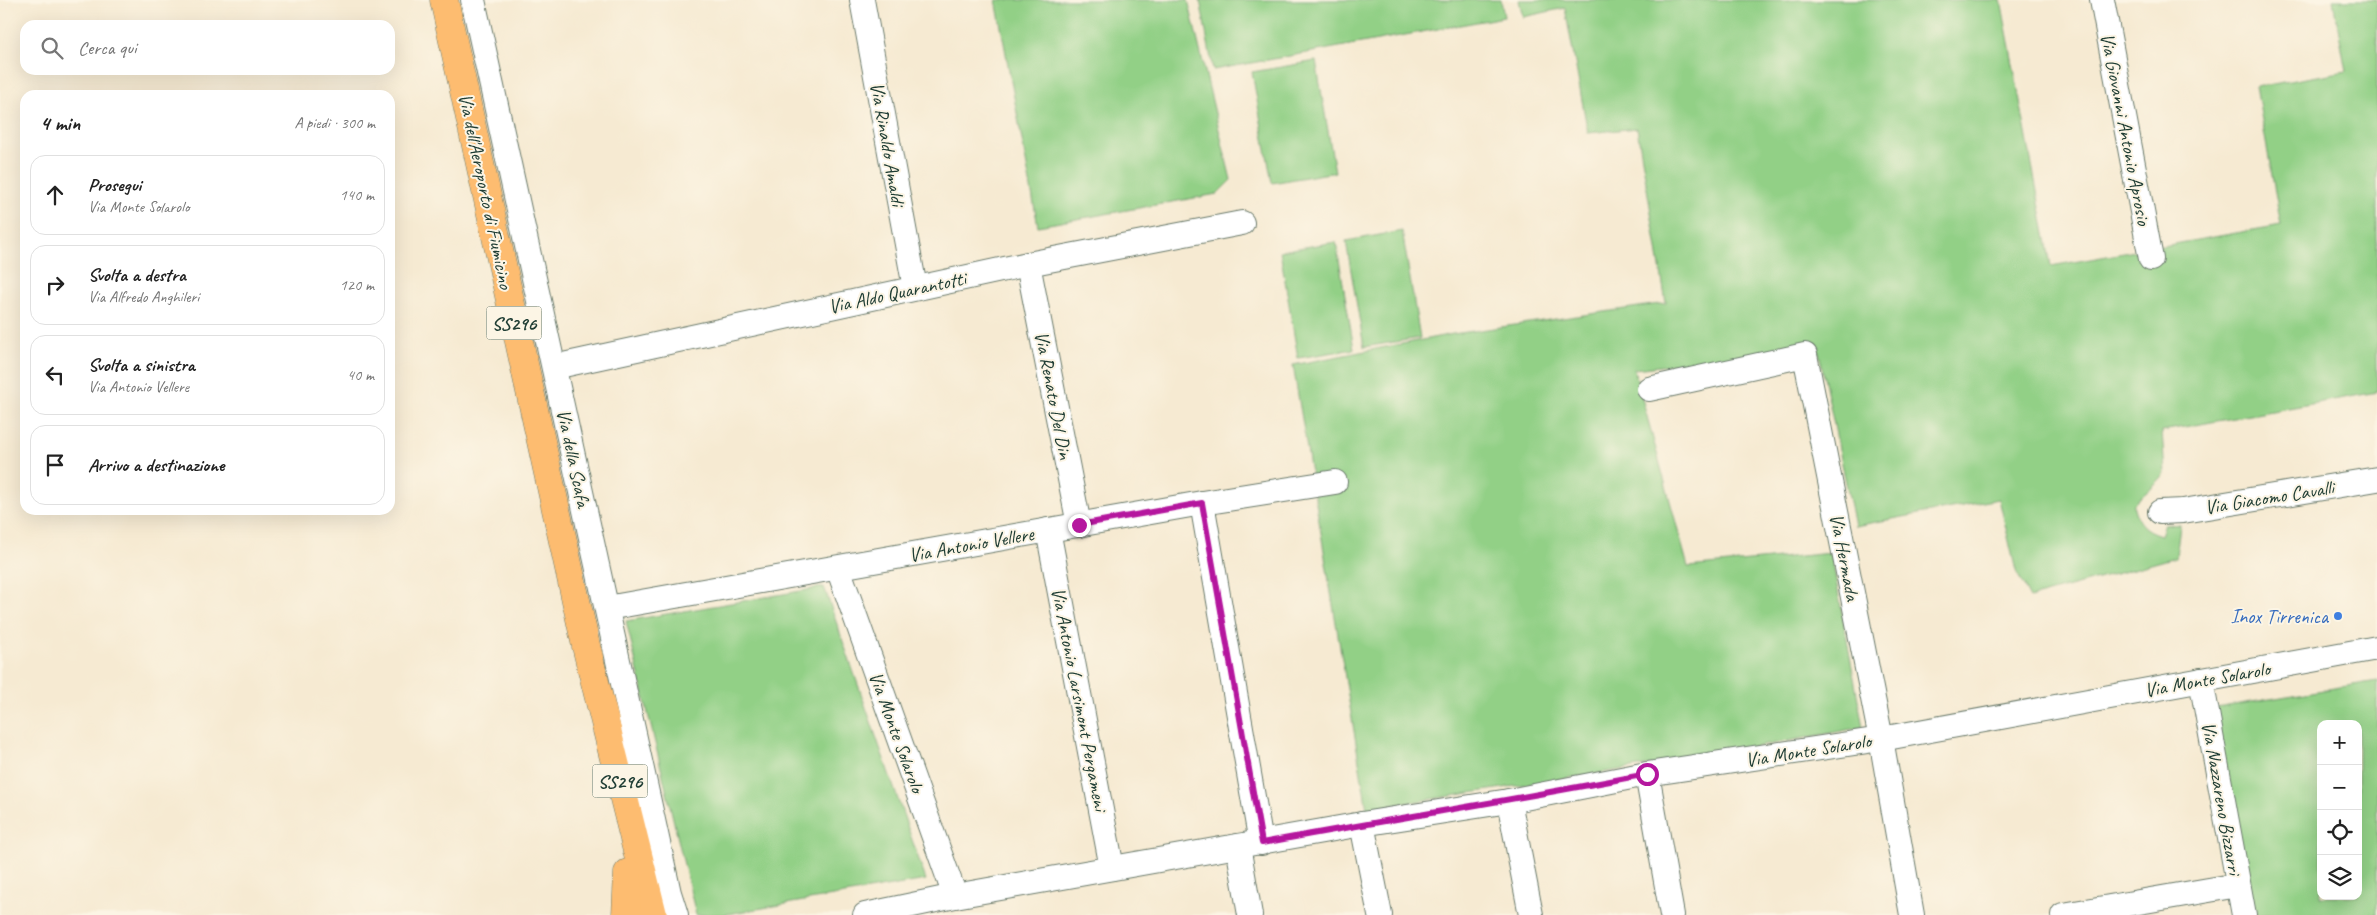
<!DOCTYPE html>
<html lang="it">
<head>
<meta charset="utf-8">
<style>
	:root { --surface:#fff; --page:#f2f2f2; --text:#222; --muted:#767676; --line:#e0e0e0 }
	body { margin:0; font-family:Caveat,sans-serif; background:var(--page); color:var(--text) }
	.controls { position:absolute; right:15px; bottom:15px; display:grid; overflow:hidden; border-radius:10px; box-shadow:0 5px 20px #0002 }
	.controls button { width:45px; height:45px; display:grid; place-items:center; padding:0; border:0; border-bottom:1px solid var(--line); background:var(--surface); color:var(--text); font:25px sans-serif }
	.stop { position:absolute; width:15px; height:15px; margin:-11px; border:4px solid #b5179e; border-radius:50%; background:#fff }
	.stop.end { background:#b5179e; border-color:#fff; box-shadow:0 1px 5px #0008 }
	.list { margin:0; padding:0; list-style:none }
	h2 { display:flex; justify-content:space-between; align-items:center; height:65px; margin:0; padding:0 20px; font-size:21px }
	h2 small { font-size:16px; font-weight:400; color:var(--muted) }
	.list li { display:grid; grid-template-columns:32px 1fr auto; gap:15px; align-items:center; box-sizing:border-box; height:80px; margin:0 10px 10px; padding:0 10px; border:1px solid var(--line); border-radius:15px }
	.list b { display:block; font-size:19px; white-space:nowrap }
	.list p { margin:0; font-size:16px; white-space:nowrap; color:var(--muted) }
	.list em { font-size:16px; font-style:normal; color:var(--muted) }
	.icon { flex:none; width:28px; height:28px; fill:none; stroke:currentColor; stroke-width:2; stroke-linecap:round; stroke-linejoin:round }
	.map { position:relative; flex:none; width:2377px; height:915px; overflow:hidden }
	.search { position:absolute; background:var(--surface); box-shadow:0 5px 20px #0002; left:20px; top:20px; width:375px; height:55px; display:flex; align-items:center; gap:12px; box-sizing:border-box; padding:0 18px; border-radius:15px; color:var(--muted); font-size:19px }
	.panel { position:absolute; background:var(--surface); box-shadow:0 5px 20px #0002; left:20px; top:90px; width:375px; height:425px; border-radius:15px }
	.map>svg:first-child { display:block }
	.green { fill:#92d086; stroke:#58865d; fill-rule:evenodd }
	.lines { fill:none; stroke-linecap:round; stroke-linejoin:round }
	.minor-casing { stroke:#6a7a6b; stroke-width:26 }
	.major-casing { stroke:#6a7a6b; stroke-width:29 }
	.minor { stroke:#fff; stroke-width:24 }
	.major { stroke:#fdbc6f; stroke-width:28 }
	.route { stroke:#b5179e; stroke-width:6 }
	.shop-dot { fill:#3f7fe0; stroke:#fcf5e5; stroke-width:2 }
	.labels { text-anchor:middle; stroke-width:4; stroke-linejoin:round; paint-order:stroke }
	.shield { fill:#fcf5e5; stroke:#617469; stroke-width:1 }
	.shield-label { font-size:19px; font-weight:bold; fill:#1f3d34 }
	.street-label { font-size:20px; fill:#1f3d34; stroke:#fcf5e5 }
	.shop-label { font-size:20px; fill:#366cbe; stroke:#fcf5e5; text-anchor:end }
</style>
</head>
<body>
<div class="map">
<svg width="2377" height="915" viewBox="0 0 2377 915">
	<rect width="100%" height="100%" fill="#fcf5e5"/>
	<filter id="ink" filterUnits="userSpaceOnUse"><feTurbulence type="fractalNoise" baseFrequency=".02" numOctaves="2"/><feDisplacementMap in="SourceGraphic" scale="10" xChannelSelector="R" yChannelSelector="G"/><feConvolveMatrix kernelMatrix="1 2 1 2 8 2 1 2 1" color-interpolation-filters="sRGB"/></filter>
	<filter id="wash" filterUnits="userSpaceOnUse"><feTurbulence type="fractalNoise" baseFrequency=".0096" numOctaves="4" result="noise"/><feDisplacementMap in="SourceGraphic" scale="20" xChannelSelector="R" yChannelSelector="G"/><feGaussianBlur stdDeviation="1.12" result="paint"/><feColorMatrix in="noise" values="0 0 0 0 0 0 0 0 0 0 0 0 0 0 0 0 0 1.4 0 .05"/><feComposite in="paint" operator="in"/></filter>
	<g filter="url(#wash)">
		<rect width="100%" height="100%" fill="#f6ead2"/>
		<!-- green -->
		<g class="green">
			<path d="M996,0H1188L1231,180L1217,194L1038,226Z"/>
			<path d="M1200,0H1501L1504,17L1213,70Z"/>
			<path d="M1519,0H2001L2051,266L2281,225L2256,87L2346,71L2333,0H2377V392L2162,431L2165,474C2156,487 2143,493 2133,505C2137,522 2143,530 2161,535L2165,524L2180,525L2176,557L2030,598L2016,571L1999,499L1855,526L1818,348L1634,369L1688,567L1831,553L1863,727L1697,758L1367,809L1293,365L1453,334L1666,303L1637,128L1588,133L1565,8L1523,17Z"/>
			<path d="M1316,61L1335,172L1272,183L1252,72Z"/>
			<path d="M1402,231L1420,338L1364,347L1346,241Z"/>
			<path d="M1336,242L1354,349L1298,358L1280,251Z"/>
			<path d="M824,587L926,880L722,915H696L626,621Z"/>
			<path d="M2377,681V915H2251L2216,708ZM2321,724H2358V896H2321Z"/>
		</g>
	</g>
	<g filter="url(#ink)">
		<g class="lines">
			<!-- minor casing -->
			<g class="minor-casing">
				<g id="minor">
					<path d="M473,0L669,893L676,915"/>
					<path d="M862,0L915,288"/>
					<path d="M2102,0L2151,259"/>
					<path d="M1028,264L1079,525"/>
					<path d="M554,367L1028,264L1242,223"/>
					<path d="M1649,389L1805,355L1881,739L1912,915"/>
					<path d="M1202,503L1261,843"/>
					<path d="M2160,512L2183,511L2377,479"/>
					<path d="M1048,530L1112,868"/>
					<path d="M838,568L955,896"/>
					<path d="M607,608L1202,503L1335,482"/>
					<path d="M2201,680L2244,915"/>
					<path d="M1647,774L1672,915"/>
					<path d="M1509,801L1531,915"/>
					<path d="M1362,824L1380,915"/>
					<path d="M1238,846L1250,915"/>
					<path d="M865,915L955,896L1362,824L1509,801L1647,774L1881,739L2377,648"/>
					<path d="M2063,915L2238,885"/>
				</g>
			</g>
			<!-- major casing -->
			<g class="major-casing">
				<g id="major">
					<path d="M444,0L586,646L653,915"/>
					<path d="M626,915L628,873"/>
				</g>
			</g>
			<!-- minor -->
			<use href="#minor" class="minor"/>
			<!-- major -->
			<use href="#major" class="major"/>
		</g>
	</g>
	<g class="lines" filter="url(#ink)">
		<!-- route -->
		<path class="route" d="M1079,525L1202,503L1262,843C1390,819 1519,799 1647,774"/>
	</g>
	<!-- markers -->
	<circle class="shop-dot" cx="2338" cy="616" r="5"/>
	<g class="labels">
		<!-- shield labels -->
		<g class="shield">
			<rect x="486.5" y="306.5" width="55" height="33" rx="4"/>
			<rect x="592.5" y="764.5" width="55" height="33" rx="4"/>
		</g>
		<g class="shield-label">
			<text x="514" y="330">SS296</text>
			<text x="620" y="788">SS296</text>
		</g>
		<!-- street labels -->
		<g class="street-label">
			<text transform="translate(2126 129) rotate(79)" y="7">Via Giovanni Antonio Aprosio</text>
			<text transform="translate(888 144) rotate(80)" y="7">Via Rinaldo Amaldi</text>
			<text transform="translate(486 191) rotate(78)" y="7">Via dell'Aeroporto di Fiumicino</text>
			<text transform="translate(897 292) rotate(-12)" y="7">Via Aldo Quarantotti</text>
			<text transform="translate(1054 395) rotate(79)" y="7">Via Renato Del Din</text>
			<text transform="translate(574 458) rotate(78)" y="7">Via della Scafa</text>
			<text transform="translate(2269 497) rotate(-9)" y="7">Via Giacomo Cavalli</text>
			<text transform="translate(971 544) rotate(-10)" y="7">Via Antonio Vellere</text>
			<text transform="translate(1845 557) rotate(79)" y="7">Via Hermada</text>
			<text transform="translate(2207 679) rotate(-10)" y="7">Via Monte Solarolo</text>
			<text transform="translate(1080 699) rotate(79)" y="7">Via Antonio Larsimont Pergameni</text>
			<text transform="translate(897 732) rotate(70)" y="7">Via Monte Solarolo</text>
			<text transform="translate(1808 750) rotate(-9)" y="7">Via Monte Solarolo</text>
			<text transform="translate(2222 798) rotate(80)" y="7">Via Nazzareno Bizzarri</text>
		</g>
		<!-- shop labels -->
		<g class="shop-label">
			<text x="2328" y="623">Inox Tirrenica</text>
		</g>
	</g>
</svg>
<div class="controls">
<button>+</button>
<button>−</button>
<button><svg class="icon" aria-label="locate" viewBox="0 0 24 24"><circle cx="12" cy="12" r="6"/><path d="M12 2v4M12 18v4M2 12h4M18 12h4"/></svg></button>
<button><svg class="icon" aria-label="layers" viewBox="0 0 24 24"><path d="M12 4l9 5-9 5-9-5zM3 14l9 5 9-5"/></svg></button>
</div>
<div class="stop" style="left:1647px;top:774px"></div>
<div class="stop end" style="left:1079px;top:525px"></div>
<div class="search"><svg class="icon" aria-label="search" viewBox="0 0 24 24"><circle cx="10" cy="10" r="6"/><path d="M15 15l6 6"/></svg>Cerca qui</div>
<section class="panel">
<h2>4 min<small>A piedi · 300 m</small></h2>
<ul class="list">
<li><svg class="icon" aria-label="ahead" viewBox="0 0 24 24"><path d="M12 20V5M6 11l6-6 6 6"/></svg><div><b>Prosegui</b><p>Via Monte Solarolo</p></div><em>140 m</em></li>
<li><svg class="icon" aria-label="right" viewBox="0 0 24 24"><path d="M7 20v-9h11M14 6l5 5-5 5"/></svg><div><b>Svolta a destra</b><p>Via Alfredo Anghileri</p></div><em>120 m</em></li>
<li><svg class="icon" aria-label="left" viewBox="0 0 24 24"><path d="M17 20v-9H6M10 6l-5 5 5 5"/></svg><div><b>Svolta a sinistra</b><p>Via Antonio Vellere</p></div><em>40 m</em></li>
<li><svg class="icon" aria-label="arrive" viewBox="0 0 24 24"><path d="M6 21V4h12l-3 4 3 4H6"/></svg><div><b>Arrivo a destinazione</b></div></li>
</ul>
</section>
</div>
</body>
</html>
